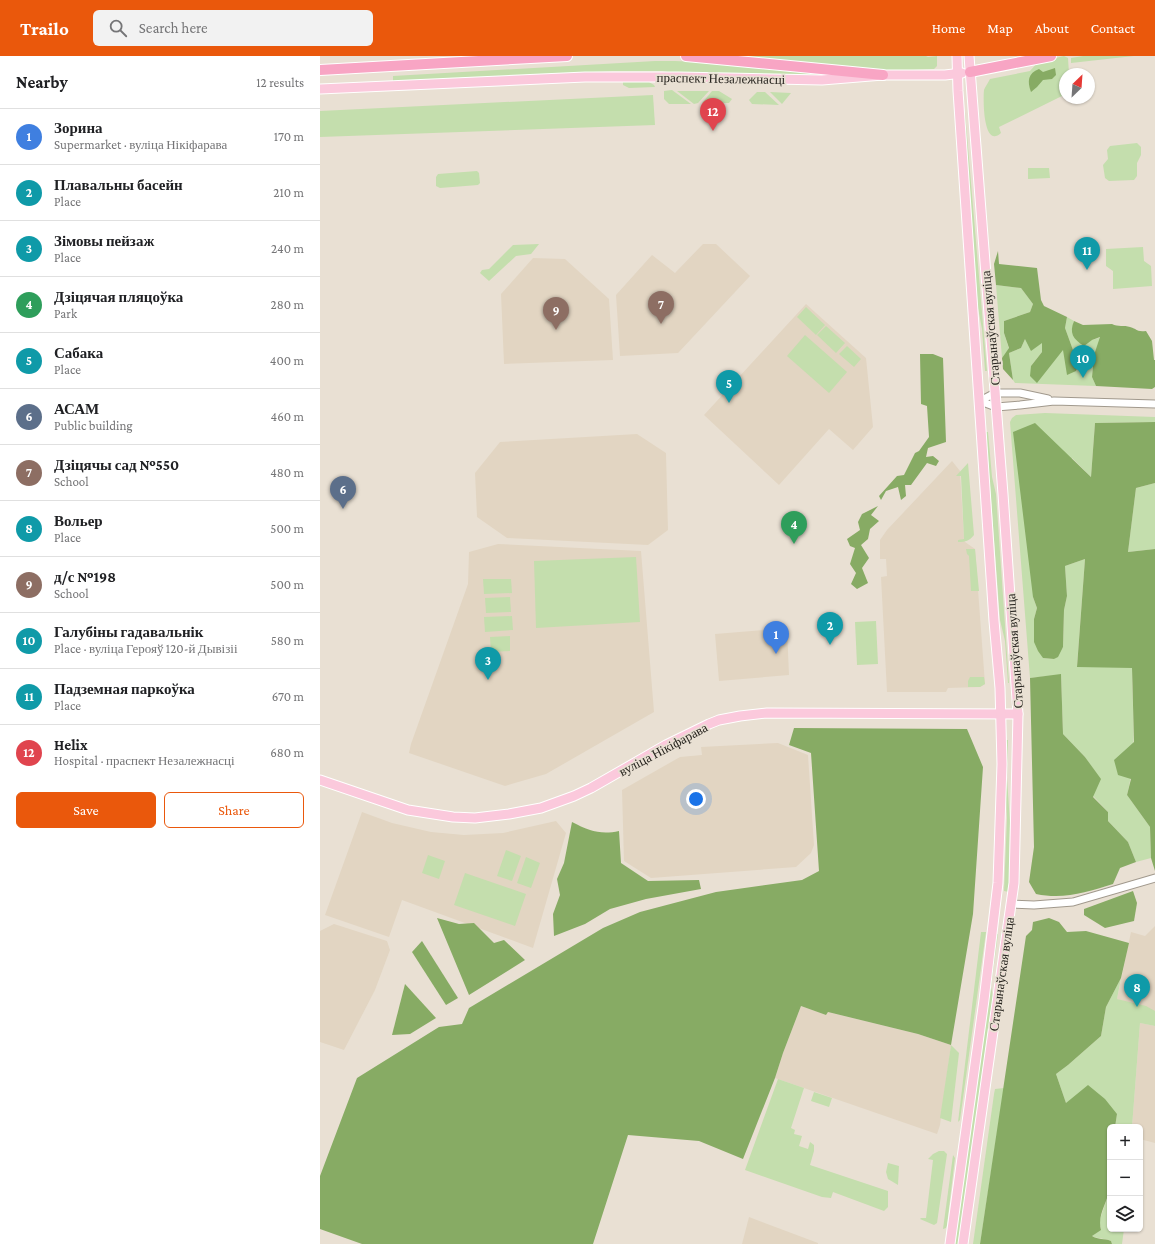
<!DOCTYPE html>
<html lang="en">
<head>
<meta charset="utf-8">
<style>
	:root { --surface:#fff; --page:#f2f2f2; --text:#202124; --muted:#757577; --line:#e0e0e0; --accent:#ea580c }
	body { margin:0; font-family:"Crimson Pro",serif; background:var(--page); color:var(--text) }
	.controls { position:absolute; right:12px; bottom:12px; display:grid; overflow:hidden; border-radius:6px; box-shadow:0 1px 3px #0004 }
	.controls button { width:36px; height:36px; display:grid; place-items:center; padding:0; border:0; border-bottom:1px solid var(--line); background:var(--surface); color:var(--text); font:20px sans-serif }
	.compass { position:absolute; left:739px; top:12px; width:36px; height:36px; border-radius:50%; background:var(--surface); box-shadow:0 1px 3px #0004; rotate:25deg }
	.you { position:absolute; left:376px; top:743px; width:14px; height:14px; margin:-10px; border:3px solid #fff; border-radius:50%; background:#1a73e8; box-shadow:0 0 0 6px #1a73e833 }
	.badge { display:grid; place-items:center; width:26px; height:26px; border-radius:50%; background:var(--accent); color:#fff; font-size:13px; font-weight:700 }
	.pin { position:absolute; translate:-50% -33px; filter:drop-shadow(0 1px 2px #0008) }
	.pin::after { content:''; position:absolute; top:21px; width:14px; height:12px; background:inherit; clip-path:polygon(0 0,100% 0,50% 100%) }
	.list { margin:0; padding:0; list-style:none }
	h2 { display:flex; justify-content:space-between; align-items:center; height:52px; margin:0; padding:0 16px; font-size:17px }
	h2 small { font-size:13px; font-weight:400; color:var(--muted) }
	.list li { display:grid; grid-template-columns:26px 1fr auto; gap:12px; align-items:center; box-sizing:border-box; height:56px; padding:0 16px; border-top:1px solid var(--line) }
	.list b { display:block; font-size:15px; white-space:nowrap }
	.list p { margin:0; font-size:13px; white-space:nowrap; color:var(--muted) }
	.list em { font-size:13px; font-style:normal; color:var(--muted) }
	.actions { display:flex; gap:8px; padding:12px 16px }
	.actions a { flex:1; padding:9px 0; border:1px solid var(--accent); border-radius:6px; text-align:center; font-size:14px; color:var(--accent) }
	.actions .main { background:var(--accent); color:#fff }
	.icon { flex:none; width:22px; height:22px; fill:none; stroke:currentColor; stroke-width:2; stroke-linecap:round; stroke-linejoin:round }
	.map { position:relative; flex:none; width:835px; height:1188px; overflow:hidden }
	header { display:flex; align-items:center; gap:24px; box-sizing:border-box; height:56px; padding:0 20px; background:var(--accent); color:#fff }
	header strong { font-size:19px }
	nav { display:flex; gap:22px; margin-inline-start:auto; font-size:14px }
	.search { width:280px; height:36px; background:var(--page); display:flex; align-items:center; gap:10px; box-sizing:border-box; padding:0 14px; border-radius:6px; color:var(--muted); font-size:15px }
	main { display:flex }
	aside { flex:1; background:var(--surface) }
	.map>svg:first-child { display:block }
	.built { fill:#e2d5c2 }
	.green { fill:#c4dead }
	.forest { fill:#87ab64 }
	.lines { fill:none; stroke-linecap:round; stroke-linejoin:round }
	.minor-casing { stroke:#a1998d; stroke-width:9 }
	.major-casing { stroke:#fff; stroke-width:11 }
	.highway-casing { stroke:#fff; stroke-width:12 }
	.minor { stroke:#fff; stroke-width:7 }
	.major { stroke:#fbc9dc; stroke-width:9 }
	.highway { stroke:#f8a5c4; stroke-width:10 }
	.labels { text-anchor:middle; stroke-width:3.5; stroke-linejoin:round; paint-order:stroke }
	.street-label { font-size:13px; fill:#26231e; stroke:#e9e0d3 }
</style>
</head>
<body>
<header>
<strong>Trailo</strong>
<div class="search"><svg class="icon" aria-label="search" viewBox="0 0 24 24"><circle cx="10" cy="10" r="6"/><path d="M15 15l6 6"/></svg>Search here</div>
<nav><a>Home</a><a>Map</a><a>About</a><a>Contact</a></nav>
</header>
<main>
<aside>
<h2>Nearby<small>12 results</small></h2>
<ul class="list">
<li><span class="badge" style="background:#3f7fe0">1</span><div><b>Зорина</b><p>Supermarket · вуліца Нікіфарава</p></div><em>170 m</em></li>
<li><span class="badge" style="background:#0f9aa8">2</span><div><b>Плавальны басейн</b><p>Place</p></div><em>210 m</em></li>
<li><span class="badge" style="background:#0f9aa8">3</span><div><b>Зімовы пейзаж</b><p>Place</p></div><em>240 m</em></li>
<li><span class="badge" style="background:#2e9e5b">4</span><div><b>Дзіцячая пляцоўка</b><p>Park</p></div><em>280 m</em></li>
<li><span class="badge" style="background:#0f9aa8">5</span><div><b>Сабака</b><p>Place</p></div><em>400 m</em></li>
<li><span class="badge" style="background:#5c6f8a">6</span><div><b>АСАМ</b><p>Public building</p></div><em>460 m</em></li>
<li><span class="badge" style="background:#8d6e63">7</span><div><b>Дзіцячы сад №550</b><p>School</p></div><em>480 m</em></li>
<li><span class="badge" style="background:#0f9aa8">8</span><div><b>Вольер</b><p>Place</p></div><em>500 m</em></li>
<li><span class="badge" style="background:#8d6e63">9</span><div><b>д/с №198</b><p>School</p></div><em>500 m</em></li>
<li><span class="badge" style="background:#0f9aa8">10</span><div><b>Галубіны гадавальнік</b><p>Place · вуліца Герояў 120-й Дывізіі</p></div><em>580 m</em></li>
<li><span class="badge" style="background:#0f9aa8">11</span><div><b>Падземная паркоўка</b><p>Place</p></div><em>670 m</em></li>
<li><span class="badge" style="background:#e0444e">12</span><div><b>Helix</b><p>Hospital · праспект Незалежнасці</p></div><em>680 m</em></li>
</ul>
<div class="actions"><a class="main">Save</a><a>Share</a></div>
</aside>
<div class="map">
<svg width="835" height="1188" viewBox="0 0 835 1188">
	<rect width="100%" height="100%" fill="#e9e0d3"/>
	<!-- built -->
	<g class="built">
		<path d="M383,188H396L430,220L358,297L300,300L296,239L332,199L355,217Z"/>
		<path d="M213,202L245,203L289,243L293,304L184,308L181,238Z"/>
		<path d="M486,248L546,302L553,371L533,394L509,373L459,429L384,359Z"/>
		<path d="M317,378L346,397L348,474L328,489L187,482L157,461L155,417L180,386Z"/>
		<path d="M632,405L640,415L644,483L645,486L655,493L665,628L660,631L628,632L626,636H567L561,521L567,520L566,503H560V484L567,474Z"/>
		<path d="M178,488L321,495L334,656L226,718L185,730L89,697L91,688L148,528L149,496Z"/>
		<path d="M467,572L469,619L399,625L395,578Z"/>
		<path d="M458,687L488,699L494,789L491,797L476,811L331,822L304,805L302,734L360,701L382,699L381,691Z"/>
		<path d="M42,756L72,767L111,776L144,779L183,777L236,765L246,777L213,892L82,844L69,881L5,859Z"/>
		<path d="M14,868L67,885L70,894L55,934L24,994L0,986V875Z"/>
		<path d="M835,870V956L797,943L811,876L825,880Z"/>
		<path d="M481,950L506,959L508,956L598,978L631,989L620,1069L617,1078L455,1022L463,997Z"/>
		<path d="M820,967L835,970V1087L820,1083V1071H812Z"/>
		<path d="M429,1161L498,1187V1188H422Z"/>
	</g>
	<!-- green -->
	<g class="green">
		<path d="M411,0H606L608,1L617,0V10L614,13L571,15Z"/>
		<path d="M744,0L748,2L749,18H745L744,39L679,71L681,77C663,93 663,43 664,34C665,31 668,27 670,23L710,15L718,6Z"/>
		<path d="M763,0H814L751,7V2Z"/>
		<path d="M335,5H355L378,6L528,18L497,19L359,18L342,15H293L73,25V20Z"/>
		<path d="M303,26H329L334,29L335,31L309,32L303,29Z"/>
		<path d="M352,34L371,48H349L344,43V35Z"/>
		<path d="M357,35H389L378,47L374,48Z"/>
		<path d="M392,35H399L412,43L409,47H382Z"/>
		<path d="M437,36H445L459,49L432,48L429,44Z"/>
		<path d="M450,36L471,37L462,48Z"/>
		<path d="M333,39L335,69L0,81V55Z"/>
		<path d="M643,56H645L667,315H665L662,273L658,252Z"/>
		<path d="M817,87L821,91V99L817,107V120L814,124L789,125L785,122L783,109L788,103L787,94L790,90Z"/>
		<path d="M708,112H729L730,122L708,123Z"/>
		<path d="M157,115L159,117L160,127L158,129L120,132L116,130V121L118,118Z"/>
		<path d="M219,188L211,198L196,200L169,225L160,217L162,214L169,213L193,189Z"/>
		<path d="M823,191L824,205L831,210L832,230L793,233V215L786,210V193Z"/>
		<path d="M676,229L701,232L713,248L710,256L684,265V277L689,293L682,302Z"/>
		<path d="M486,251L505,269L496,279L477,261Z"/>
		<path d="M747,261L754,265L753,268L772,284L781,281L774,299L772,321L776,330L695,327L693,324L689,297L701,292L705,283L722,287V296L711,310L743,293L756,315L760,306L753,294L745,272Z"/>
		<path d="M506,270L525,287L516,297L497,279Z"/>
		<path d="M485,279L527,316L509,337L467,300Z"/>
		<path d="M527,290L541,303L534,311L519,298Z"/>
		<path d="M725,357L835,361V366L775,367L771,421L752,402L713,541L717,552L714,563L723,602L734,603L743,591L744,554L747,540L745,510L765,503L757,610L812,611C812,655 818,696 807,739L830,771L831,802L816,806L808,786L788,765V756L773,740L780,723L765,701L743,678L741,619L710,622L690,366L692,362L696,359Z"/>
		<path d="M666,376H668L672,421L676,438L689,627H688L685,585L680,564Z"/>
		<path d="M648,407L654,479C649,485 646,486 638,486V484L644,483L641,420H636Z"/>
		<path d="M835,427V493L808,496L816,432Z"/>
		<path d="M646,493H655L659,535H651L649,500L647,498Z"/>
		<path d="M316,501L320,566L216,572L214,505Z"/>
		<path d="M163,523H191L192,537L164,538Z"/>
		<path d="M190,541L191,556L166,557L165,542Z"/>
		<path d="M192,560L193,574L165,576L164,561Z"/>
		<path d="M556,565L558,608L537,609L535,566Z"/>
		<path d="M190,580V595L171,596L170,581Z"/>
		<path d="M650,621H664L665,628L660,631H648V625Z"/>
		<path d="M686,684H688L687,722L690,767L689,836L684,835L687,762L685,722Z"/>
		<path d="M186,794L201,800L192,825L177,820Z"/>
		<path d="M108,799L125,805L119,823L102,817Z"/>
		<path d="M206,801L220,807L211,832L197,827Z"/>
		<path d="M145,817L206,838L195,870L134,849Z"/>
		<path d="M661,876H666L640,1064L638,1066Z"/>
		<path d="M675,878H678L671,931L673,940L638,1188H635Z"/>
		<path d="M801,922L797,943L826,950L835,955V970L820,967L812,1071H795L797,1058L746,1047L736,1018L748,1009L781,980L786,951Z"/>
		<path d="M631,989L639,997L631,1066L620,1062Z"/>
		<path d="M458,1023L484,1032L471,1072L475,1074L474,1078L482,1080L479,1090L488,1093L490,1086L494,1089V1095L490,1109L568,1135V1151L564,1155L513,1136L511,1142L502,1141L425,1114Z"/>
		<path d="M684,1032L660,1188H653L674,1038L675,1033Z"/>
		<path d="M494,1036L512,1042L509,1051L491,1045Z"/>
		<path d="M619,1095H624L627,1098L617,1167L614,1169L600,1163L601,1162H606L613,1104L608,1103L613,1098Z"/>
		<path d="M633,1099L635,1102L627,1169L626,1172L623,1173Z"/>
		<path d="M568,1107L579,1110L578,1129L568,1123L566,1116Z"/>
		<path d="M790,1123V1173H804L802,1188H792L791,1185C784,1182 778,1183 772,1180L781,1173L779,1166L789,1136Z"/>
	</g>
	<!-- forest -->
	<g class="forest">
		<path d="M735,12L736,19L732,23L723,24L717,31L711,36C707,25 708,17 719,13L723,16Z"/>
		<path d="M678,195L679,208L717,212L721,244L724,250L747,261L745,272L753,294L760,306L756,315L747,319L743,294L717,327L710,320L711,310L722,296V287L711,295L705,283L701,292L689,297L693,324L683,313L682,302L689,292L684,277V265L710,256L713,248L701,232L676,229L674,208Z"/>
		<path d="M754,265L763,269L792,268C798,271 804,269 810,271C818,273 815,276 826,275L832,285L834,304H835V331L832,333L776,330L772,321L774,299L780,281L772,284L764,290C753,283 749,277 754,265Z"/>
		<path d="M600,298H613L623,302L626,386L608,392L606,401L613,400L619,405L616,410L607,407L591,429H585L586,440L581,444L578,431L566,435L561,444L559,440L577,420L584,419L595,397L599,395L609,381L607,350L601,348Z"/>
		<path d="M835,366V427L816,432L808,496L835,493V815L831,802L830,771L807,739L811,723L798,719L794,704L814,686L812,612L757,611L765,503L745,510L747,540L744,554L743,591L738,601L734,603L723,602L718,595L714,586V563L717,552L713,541L693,376L715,367L771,421L775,367Z"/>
		<path d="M558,450L551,459L559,465L550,473L548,483L541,489L549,502L542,512L548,527L537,533L531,528L536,517L530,508L535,492L530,490L527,483L540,474L538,466L542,458Z"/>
		<path d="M741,618L743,678L765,701L781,723L773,741L788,756V765L808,786L816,806L800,812L793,828C767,836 744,844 716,838L709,826L714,791L710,622Z"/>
		<path d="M474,672L647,673L663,711L653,858L631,989L598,978L508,956L506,959L481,950L463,997L455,1022L423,1103L379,1085L308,1079L273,1188H42L0,1173V1120L37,1022L119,971L142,968L149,952L283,872L320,856L396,836L482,824L499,815L491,697L469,689Z"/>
		<path d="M252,766C269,775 281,779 299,775L301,807L328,825L379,824L381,833L326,843L290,853L265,868L234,880L233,858L240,839L237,823L244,807Z"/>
		<path d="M813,835L817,847L814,865L785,872L764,859V853Z"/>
		<path d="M117,862L139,868L154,867L174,887L184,884L205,904L149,939Z"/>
		<path d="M729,862L739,866L747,876L766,875L809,887L801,922L786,951L781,980L748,1009L736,1018L746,1047L768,1029L785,1043L797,1058L795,1071H790C790,1092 792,1114 789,1134C787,1148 777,1159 781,1174L772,1180C778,1184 784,1182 791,1185L792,1188H660L706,880L712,874L713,866Z"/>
		<path d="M102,885L138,942L126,949L92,896Z"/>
		<path d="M85,928L116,962L90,978L72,979Z"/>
	</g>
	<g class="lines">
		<!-- minor casing -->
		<g class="minor-casing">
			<g id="minor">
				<path d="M660,345L676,351L700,349L734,345L835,348"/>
				<path d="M660,345L675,337H700L728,343"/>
				<path d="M691,848L714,849L753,846L835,822"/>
			</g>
		</g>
		<!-- major casing -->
		<g class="major-casing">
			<g id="major">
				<path d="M0,33L265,21H359L502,24L563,19H625L642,17"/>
				<path d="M0,724L88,754L133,761L155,762L189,758L221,752L254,740L271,732L346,689L389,668L399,664L420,660L447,657L698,658"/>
				<path d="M630,1188L664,944L678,827L682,708L680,632L674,565L638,35L637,0"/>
				<path d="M643,1188L694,827L698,658L683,438L649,0"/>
			</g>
		</g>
		<!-- highway casing -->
		<g class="highway-casing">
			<g id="highway">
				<path d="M366,0L563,19"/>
				<path d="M0,14L247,0"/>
				<path d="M650,16L731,0"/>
			</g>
		</g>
		<!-- minor -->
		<use href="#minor" class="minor"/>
		<!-- major -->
		<use href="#major" class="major"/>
		<!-- highway -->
		<use href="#highway" class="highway"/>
	</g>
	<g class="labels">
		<!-- street labels -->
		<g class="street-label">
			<text transform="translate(401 22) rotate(1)" y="5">праспект Незалежнасці</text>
			<text transform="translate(670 272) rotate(-95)" y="5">Старынаўская вуліца</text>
			<text transform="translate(694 595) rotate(-94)" y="5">Старынаўская вуліца</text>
			<text transform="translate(343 693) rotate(-28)" y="5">вуліца Нікіфарава</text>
			<text transform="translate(681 918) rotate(-82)" y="5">Старынаўская вуліца</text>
		</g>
	</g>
</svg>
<div class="controls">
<button>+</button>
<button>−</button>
<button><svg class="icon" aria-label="layers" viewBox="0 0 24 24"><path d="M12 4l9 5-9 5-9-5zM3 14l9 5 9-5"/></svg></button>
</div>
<svg class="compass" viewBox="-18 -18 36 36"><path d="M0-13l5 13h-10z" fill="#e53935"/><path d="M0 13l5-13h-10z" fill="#757577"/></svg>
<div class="you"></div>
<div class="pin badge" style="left:456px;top:598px;background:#3f7fe0">1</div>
<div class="pin badge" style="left:510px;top:589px;background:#0f9aa8">2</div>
<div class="pin badge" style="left:168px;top:624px;background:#0f9aa8">3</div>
<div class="pin badge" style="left:474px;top:488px;background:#2e9e5b">4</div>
<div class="pin badge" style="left:409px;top:347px;background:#0f9aa8">5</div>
<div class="pin badge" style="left:23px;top:453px;background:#5c6f8a">6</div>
<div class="pin badge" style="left:341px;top:268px;background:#8d6e63">7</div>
<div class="pin badge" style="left:817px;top:951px;background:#0f9aa8">8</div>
<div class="pin badge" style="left:236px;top:274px;background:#8d6e63">9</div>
<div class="pin badge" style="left:763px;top:322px;background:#0f9aa8">10</div>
<div class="pin badge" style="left:767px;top:214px;background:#0f9aa8">11</div>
<div class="pin badge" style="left:393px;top:75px;background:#e0444e">12</div>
</div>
</main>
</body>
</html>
